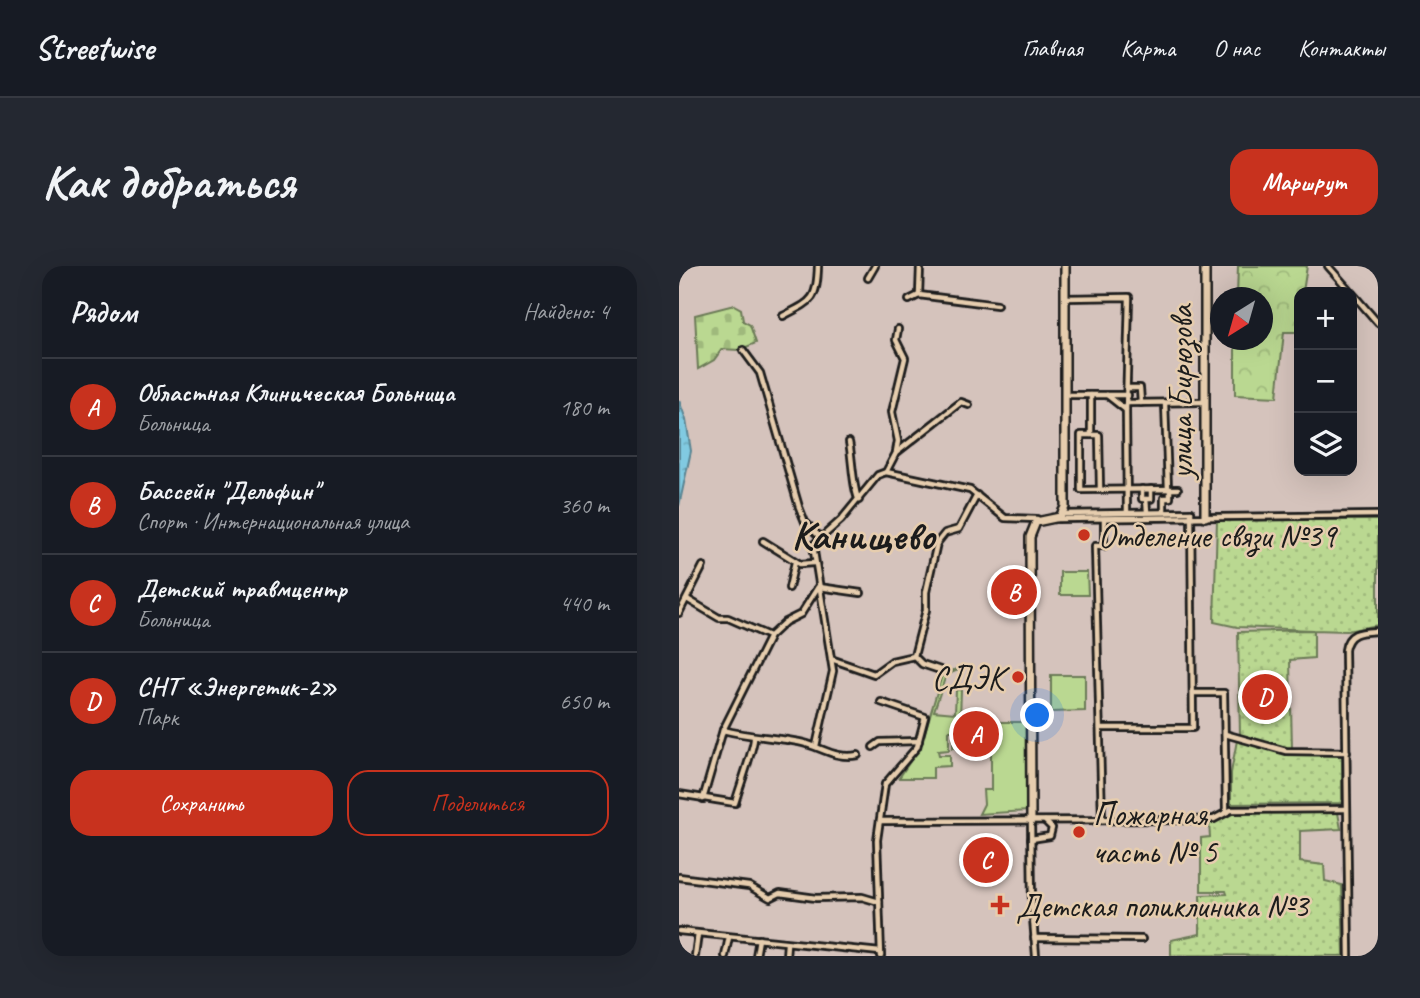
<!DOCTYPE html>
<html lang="ru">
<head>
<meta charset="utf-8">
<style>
	:root { --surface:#171b24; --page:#242831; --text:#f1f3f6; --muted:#9ea1a6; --line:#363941; --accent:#c8321e }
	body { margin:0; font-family:Caveat,sans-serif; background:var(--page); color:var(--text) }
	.controls { position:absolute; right:21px; top:21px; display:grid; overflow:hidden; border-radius:14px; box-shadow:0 7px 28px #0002 }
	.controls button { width:63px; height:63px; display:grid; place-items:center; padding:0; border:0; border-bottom:2px solid var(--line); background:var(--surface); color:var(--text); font:35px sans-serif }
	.compass { position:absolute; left:531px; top:21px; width:63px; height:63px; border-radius:50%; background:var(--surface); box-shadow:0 7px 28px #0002; rotate:217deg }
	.you { position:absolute; left:359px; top:450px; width:24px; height:24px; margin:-18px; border:5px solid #fff; border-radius:50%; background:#1a73e8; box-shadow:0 0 0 10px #1a73e833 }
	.badge { display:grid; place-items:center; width:46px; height:46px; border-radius:50%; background:var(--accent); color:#fff; font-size:23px; font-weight:700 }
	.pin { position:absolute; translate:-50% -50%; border:4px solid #fff; box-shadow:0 2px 7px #0006 }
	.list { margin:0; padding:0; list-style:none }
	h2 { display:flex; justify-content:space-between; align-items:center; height:91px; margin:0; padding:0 28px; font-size:30px }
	h2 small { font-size:23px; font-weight:400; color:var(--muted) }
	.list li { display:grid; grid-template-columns:46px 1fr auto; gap:21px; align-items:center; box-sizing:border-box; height:98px; padding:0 28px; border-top:2px solid var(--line) }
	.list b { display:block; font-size:26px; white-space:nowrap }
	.list p { margin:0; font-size:23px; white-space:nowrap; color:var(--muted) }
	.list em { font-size:23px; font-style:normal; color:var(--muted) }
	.actions { display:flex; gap:14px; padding:21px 28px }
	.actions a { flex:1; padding:16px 0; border:2px solid var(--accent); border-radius:21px; text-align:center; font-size:24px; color:var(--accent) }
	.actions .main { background:var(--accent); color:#fff }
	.icon { flex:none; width:38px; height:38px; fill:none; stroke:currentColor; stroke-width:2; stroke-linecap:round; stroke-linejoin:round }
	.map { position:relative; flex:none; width:699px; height:690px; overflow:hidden; border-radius:21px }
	header { display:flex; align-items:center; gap:42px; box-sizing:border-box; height:98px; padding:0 35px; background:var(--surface); border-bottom:2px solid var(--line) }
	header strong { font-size:33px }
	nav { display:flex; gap:38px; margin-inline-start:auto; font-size:24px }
	.intro { display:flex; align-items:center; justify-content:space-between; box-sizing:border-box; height:168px; padding:0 42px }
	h1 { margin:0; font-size:49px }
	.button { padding:18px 32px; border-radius:21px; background:var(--accent); color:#fff; font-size:24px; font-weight:700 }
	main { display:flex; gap:42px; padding:0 42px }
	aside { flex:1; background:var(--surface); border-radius:21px; box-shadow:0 7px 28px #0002 }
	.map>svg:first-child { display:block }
	.grass { fill:#bad891; stroke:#6b7a56; stroke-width:2 }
	.forest { fill:url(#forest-crowns); stroke:#6b7a56; stroke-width:2 }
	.cemetery { fill:url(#cemetery-stones); stroke:#6b7a56; stroke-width:2 }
	.garden { fill:url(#garden-dots); stroke:#6b7a56; stroke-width:2 }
	.water { fill:url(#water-ripples); stroke:#598492; stroke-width:2 }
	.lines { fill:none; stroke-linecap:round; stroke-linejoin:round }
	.minor-casing { stroke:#1c1c1c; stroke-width:10 }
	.major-casing { stroke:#1c1c1c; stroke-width:12 }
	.minor { stroke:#e6cdae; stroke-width:4.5 }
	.major { stroke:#e6cdae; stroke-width:7 }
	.poi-dot { fill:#c8321e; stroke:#e6cdae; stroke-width:2.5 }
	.labels { text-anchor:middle; stroke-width:5; stroke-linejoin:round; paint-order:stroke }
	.street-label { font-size:33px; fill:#1c1c1c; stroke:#e6cdae }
	.poi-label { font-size:33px; fill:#1c1c1c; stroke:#e6cdae; text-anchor:start }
	.district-label { font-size:40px; font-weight:bold; fill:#1c1c1c; stroke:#e6cdae }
</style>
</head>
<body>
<header>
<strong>Streetwise</strong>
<nav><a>Главная</a><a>Карта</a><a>О нас</a><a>Контакты</a></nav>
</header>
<div class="intro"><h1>Как добраться</h1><a class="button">Маршрут</a></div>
<main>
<aside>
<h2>Рядом<small>Найдено: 4</small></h2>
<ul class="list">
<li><span class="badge">A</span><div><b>Областная Клиническая Больница</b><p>Больница</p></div><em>180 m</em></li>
<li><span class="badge">B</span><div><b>Бассейн &quot;Дельфин&quot;</b><p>Спорт · Интернациональная улица</p></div><em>360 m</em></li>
<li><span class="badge">C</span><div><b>Детский травмцентр</b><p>Больница</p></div><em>440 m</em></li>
<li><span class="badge">D</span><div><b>СНТ «Энергетик-2»</b><p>Парк</p></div><em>650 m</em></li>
</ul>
<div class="actions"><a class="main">Сохранить</a><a>Поделиться</a></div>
</aside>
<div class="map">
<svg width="699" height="690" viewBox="0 0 699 690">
	<defs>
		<pattern id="forest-crowns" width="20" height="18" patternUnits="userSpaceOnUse" patternTransform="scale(1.75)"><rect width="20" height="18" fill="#bad891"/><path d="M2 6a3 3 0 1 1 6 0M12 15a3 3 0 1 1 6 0" fill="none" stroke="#9fb97c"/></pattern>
		<pattern id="cemetery-stones" width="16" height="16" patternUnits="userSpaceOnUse" patternTransform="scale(1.75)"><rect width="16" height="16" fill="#bad891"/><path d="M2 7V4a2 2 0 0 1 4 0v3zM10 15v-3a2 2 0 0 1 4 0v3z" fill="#9fb97c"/></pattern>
		<pattern id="garden-dots" width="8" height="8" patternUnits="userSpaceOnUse" patternTransform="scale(1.75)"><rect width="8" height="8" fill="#bad891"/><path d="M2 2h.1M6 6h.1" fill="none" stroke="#9fb97c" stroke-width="1.8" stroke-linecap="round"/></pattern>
		<pattern id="water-ripples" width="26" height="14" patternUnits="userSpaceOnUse" patternTransform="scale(1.75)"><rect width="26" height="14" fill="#81cae1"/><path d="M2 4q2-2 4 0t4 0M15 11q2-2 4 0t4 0" fill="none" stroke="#6fadc0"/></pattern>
	</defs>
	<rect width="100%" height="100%" fill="#d5c3bc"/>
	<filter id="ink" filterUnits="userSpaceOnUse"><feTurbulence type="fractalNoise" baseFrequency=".0143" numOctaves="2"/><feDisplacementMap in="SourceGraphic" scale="14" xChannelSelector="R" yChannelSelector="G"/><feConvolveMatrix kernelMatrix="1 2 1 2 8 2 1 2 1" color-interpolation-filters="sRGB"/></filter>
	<g filter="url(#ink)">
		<!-- grass -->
		<g class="grass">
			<path d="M381,306H408L409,329H381Z"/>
			<path d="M284,402L267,409L255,445L276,447L277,424H282L280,482H274V465H270V484L259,485L260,489H271V500L254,501V512H220L242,479L264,406Z"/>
			<path d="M372,409H406V445L372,446Z"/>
			<path d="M312,456H347L349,545L300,548L305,538L304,524H312Z"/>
		</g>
		<!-- forest -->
		<path class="forest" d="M559,0H628L624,26H620V66H605L598,131L556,129V74H584V32L558,31Z"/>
		<!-- cemetery -->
		<path class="cemetery" d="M55,39L62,43L64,55L71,59L77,77L60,84L43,83L35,94L19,103L16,49Z"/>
		<!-- garden -->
		<g class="garden">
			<path d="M538,254H699V359L668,365L635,364V392L611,394L613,483L561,469L559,366L634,364L558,361L535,356Z"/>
			<path d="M558,474L613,487L663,488V537L552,538V507Z"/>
			<path d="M552,547H659L662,563L621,565V596L645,599L646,615L663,619L665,690L492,689V674L521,668V629L548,628L547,625H522V572L531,571L530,557Z"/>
		</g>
		<!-- water -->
		<path class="water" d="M0,134L7,154L12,185L0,240Z"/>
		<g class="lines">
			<!-- minor casing -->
			<g class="minor-casing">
				<g id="minor">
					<path d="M649,0L672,26"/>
					<path d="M189,12L196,0"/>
					<path d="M673,27L699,57"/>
					<path d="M240,29L241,0"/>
					<path d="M386,32L450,31L447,144L448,246"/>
					<path d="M230,34L240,29L318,39"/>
					<path d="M104,50C133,35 138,35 139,0"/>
					<path d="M64,84L81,107L120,241L126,256L141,271"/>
					<path d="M448,122H461L462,137"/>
					<path d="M391,129H449"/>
					<path d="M412,129V169"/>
					<path d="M428,129L447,144"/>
					<path d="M449,137L525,136"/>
					<path d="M486,137L489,223"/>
					<path d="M170,176C173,189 174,226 180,234"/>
					<path d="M217,186L219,175L213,146L226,92L217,74L219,63"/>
					<path d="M207,206L291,224L326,252L358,253"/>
					<path d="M421,223L420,169H402V224L499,223"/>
					<path d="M463,223V233H467"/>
					<path d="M468,245L467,233H472V223"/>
					<path d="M485,246V232H491V223"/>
					<path d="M384,248L512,246"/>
					<path d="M378,253L699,249"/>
					<path d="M84,275L121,298L135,297"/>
					<path d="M140,321L182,327"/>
					<path d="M110,322L116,296"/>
					<path d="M8,333L40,352H49L90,370"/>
					<path d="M0,347L24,300"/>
					<path d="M235,390L247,344V326L258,277L266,267L280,263L298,229"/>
					<path d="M152,393L195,408L213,395L235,390L243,398L261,404"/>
					<path d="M514,427H545L547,545"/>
					<path d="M421,462H514L512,246"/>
					<path d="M44,464C70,471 94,471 120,476C142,480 156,494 179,489"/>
					<path d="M546,468L607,485L668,486"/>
					<path d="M137,480L154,405L134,279L162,254L199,209L207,206L217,187L282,136L290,139"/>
					<path d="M194,481L201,476L240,475"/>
					<path d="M0,528L56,537C59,526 76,479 75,472"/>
					<path d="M24,533L44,464L91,370L106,356L122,348L139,321"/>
					<path d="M352,554L353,639L357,690"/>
					<path d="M423,554L416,280H425V253"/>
					<path d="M202,555L516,554L535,553L552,544L667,543"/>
					<path d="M352,573L371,570L373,562L366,555"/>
					<path d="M0,611L70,620L91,632L101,627L137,632L183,631L200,636"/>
					<path d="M0,665L201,686"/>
					<path d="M355,672L463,673"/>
					<path d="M16,690L19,668"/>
					<path d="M46,690L50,671"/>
					<path d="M77,690L80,673"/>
					<path d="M107,690L108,678"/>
					<path d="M202,690L198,574L206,518L238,481L246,451L202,436"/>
					<path d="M670,690L666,384C669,365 683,366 699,365"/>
				</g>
			</g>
			<!-- major casing -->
			<g class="major-casing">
				<g id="major">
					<path d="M526,251V0"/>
					<path d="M352,554L351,271L357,256L381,251L386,241V0"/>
				</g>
			</g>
			<!-- minor -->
			<use href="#minor" class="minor"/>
			<!-- major -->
			<use href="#major" class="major"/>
		</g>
	</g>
	<!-- markers -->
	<g class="poi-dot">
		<circle cx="405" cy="269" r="7"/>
		<circle cx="339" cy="411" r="7"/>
		<circle cx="400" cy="566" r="7"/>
		<path d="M317.5 628.5h7v7h7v7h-7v7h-7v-7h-7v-7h7z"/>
	</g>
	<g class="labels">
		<!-- street labels -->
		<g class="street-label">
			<text transform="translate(501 126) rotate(-90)" y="12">улица Бирюзова</text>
		</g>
		<!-- poi labels -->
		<g class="poi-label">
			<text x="419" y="281">Отделение связи №39</text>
			<text x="325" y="423" text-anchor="end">СДЭК</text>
			<text x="414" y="559">Пожарная<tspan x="414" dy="38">часть № 5</tspan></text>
			<text x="337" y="651">Детская поликлиника №3</text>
		</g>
		<!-- district labels -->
		<g class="district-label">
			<text x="184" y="283">Канищево</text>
		</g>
	</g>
</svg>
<div class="controls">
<button>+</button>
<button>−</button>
<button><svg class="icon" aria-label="layers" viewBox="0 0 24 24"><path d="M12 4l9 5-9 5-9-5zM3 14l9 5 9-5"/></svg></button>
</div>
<svg class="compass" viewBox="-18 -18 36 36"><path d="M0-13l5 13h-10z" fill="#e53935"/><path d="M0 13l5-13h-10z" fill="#9ea1a6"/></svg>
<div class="you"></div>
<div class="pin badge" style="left:297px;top:468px">A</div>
<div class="pin badge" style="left:335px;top:326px">B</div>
<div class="pin badge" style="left:307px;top:594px">C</div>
<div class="pin badge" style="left:586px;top:431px">D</div>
</div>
</main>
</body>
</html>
